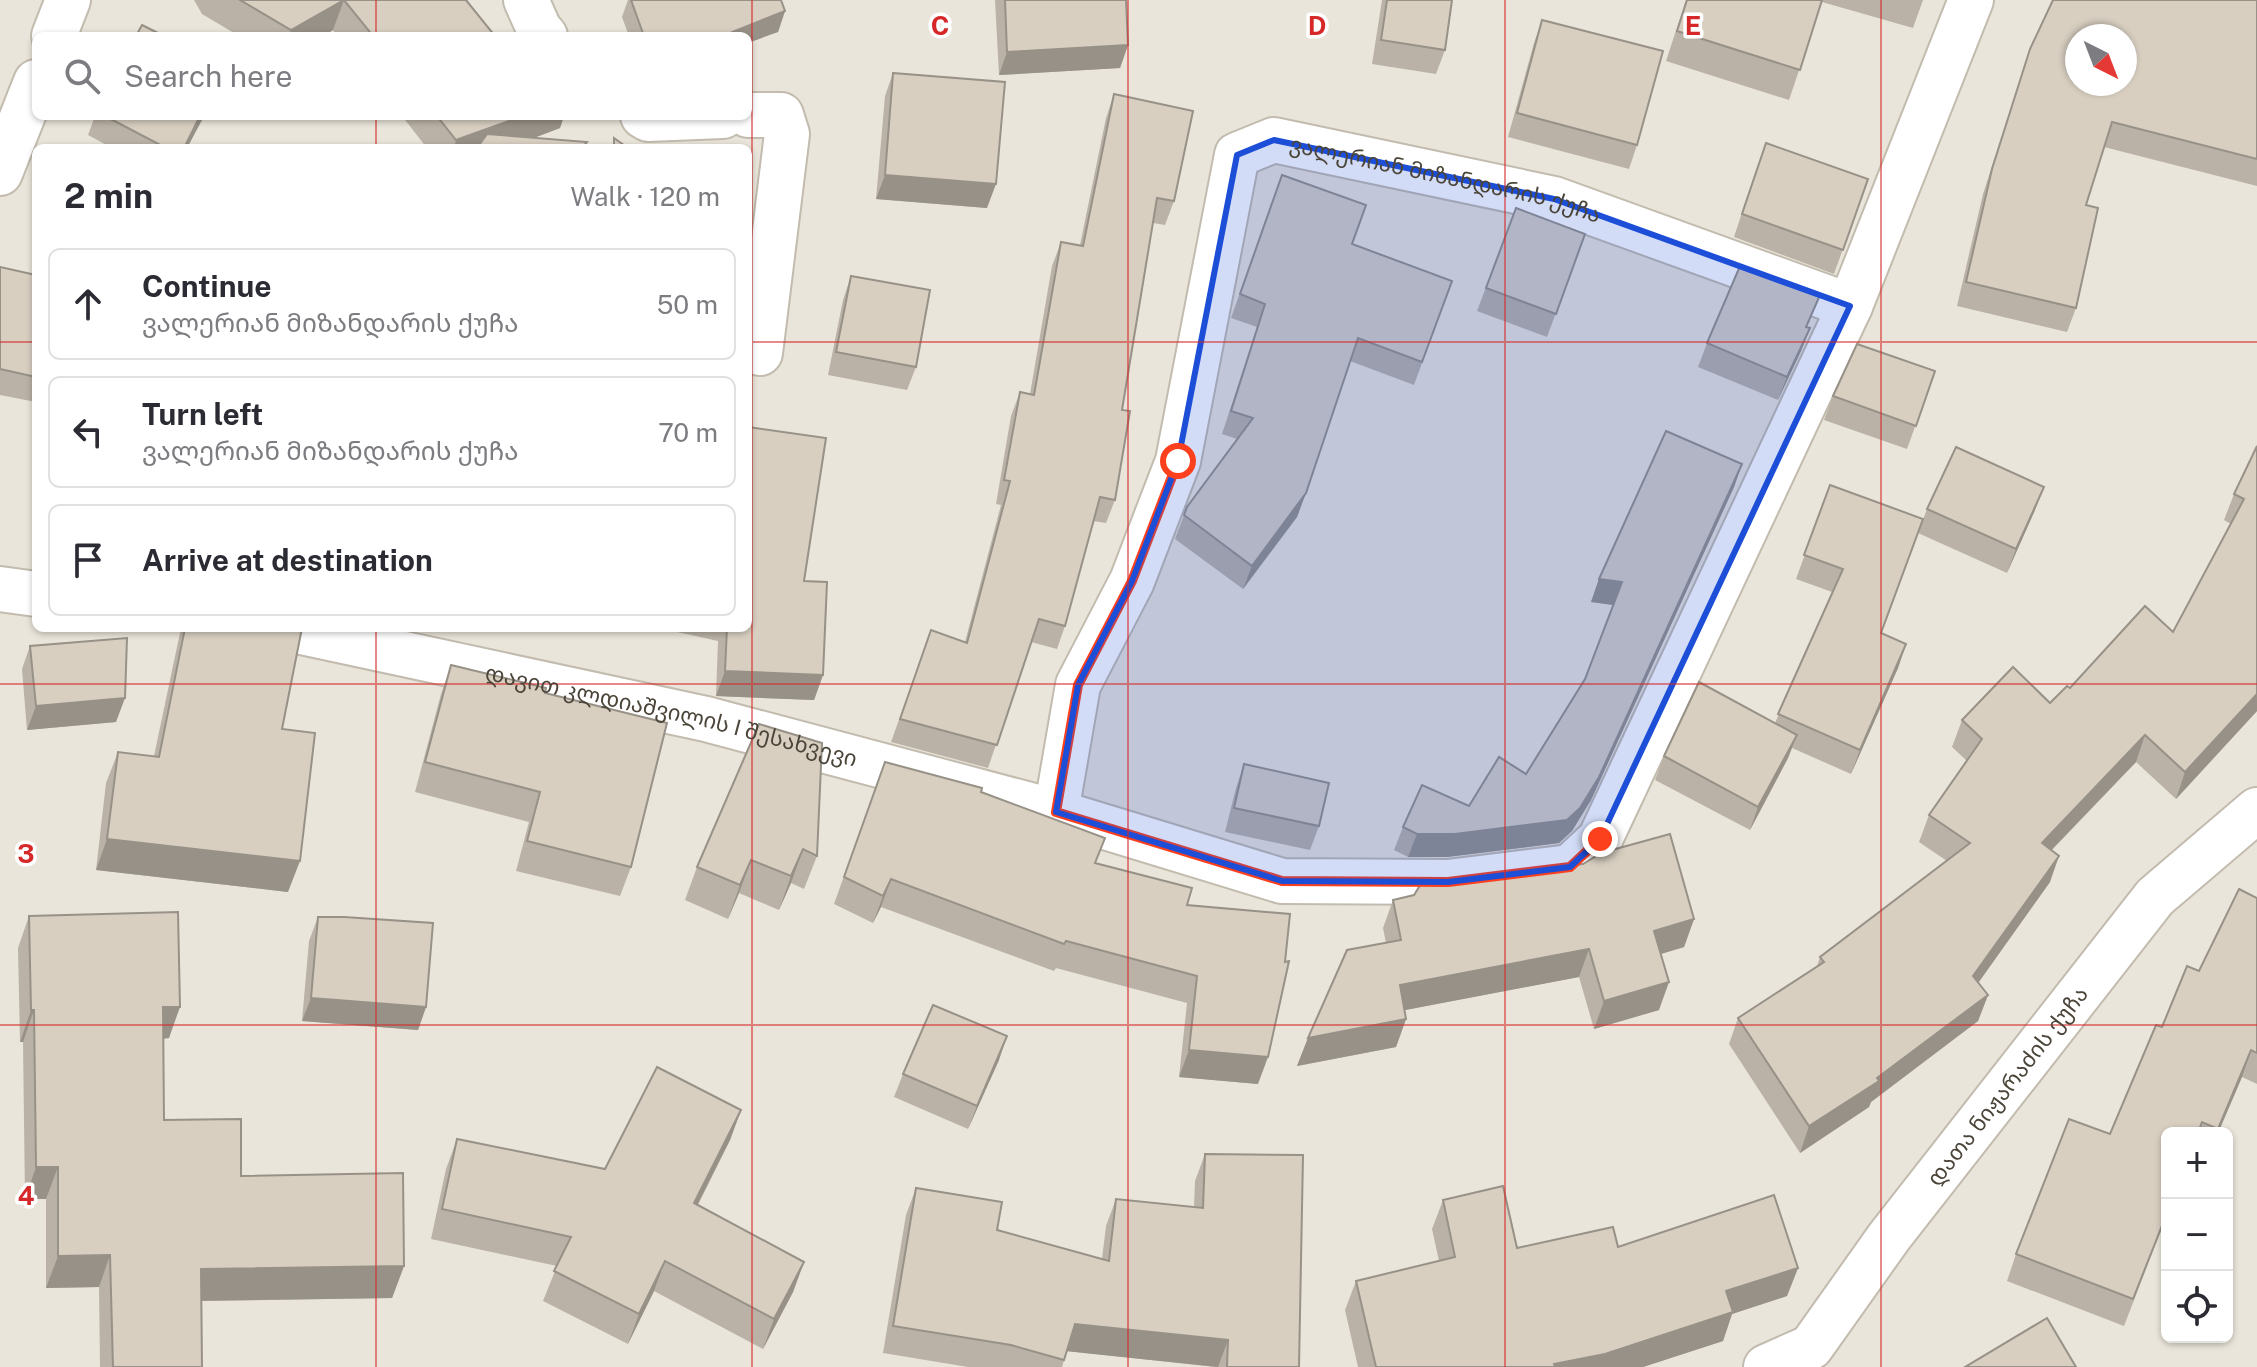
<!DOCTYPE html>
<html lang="en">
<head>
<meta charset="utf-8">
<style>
	:root { --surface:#fff; --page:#f2f2f3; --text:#2b2b33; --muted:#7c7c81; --line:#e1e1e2 }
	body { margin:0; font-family:"Public Sans","Noto Sans Georgian",sans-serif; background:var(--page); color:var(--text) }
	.controls { position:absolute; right:24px; bottom:24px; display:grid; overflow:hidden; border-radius:12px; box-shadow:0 2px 6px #0004 }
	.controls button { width:72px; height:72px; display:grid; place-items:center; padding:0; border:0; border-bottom:2px solid var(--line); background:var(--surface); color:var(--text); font:40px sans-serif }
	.compass { position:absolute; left:2065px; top:24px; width:72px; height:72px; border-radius:50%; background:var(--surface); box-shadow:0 2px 6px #0004; rotate:138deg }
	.stop { position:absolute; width:24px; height:24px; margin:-18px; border:6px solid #fc3f1d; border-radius:50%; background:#fff }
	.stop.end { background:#fc3f1d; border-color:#fff; box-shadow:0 2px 8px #0008 }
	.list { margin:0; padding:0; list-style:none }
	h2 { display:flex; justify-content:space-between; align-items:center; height:104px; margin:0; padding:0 32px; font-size:34px }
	h2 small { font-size:26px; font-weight:400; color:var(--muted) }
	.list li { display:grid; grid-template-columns:52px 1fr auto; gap:24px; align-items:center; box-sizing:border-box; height:112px; margin:0 16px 16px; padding:0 16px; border:2px solid var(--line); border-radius:12px }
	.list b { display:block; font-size:30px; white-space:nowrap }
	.list p { margin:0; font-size:26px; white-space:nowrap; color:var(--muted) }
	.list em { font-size:26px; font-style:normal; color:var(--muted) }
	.icon { flex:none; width:44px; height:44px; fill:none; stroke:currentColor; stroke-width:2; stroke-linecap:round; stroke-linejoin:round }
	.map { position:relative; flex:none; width:2257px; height:1367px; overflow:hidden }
	.search { position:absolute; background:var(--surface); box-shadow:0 2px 6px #0004; left:32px; top:32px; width:720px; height:88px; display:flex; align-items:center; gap:20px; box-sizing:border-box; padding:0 28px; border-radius:12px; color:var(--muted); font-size:30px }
	.panel { position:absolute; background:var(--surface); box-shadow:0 2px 6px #0004; left:32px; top:144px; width:720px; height:488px; border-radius:12px }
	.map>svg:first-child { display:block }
	.residential { fill:#eae5da; fill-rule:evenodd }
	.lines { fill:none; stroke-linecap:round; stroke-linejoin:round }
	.minor-casing { stroke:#c2bbae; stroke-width:48 }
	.minor { stroke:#fff; stroke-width:44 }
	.wall { fill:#bab2a6 }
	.shaded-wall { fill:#979187 }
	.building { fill:#d8cfc1; stroke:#979187; stroke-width:2; fill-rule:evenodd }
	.route { stroke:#fc3f1d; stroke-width:10 }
	.marked { fill:#1d4ed8; fill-opacity:0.2; stroke:#1d4ed8; stroke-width:6; stroke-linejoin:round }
	.grid { fill:none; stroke:#d62828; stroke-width:2; stroke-opacity:0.55 }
	.labels { text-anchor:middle; stroke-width:7; stroke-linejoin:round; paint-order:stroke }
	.street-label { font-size:22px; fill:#4b4439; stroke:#fff }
	.grid-label { font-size:26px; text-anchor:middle; font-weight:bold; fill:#d62828; stroke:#fff; stroke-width:7; stroke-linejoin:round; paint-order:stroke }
</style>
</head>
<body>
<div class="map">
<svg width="2257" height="1367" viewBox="0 0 2257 1367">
	<rect width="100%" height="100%" fill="#f6f3ec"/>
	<!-- residential -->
	<path class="residential" d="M0,0H2257V1367H0ZM36,36H748V116H36ZM2077,36H2125V84H2077ZM36,148H748V628H36ZM2167,1133H2227V1337H2167Z"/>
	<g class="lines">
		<!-- minor casing -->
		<g class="minor-casing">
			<g id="minor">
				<path d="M526,0L539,29L545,36"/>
				<path d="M54,36L68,0"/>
				<path d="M748,115H781L787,134L760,353"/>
				<path d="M643,116L648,119L723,116"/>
				<path d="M0,173L36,82"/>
				<path d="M0,589L36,594"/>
				<path id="s1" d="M283,628L706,719L1056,812L1282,881L1448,882L1570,867L1600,839L1850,306L1971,0"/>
				<path id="s2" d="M1056,812L1078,685L1132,581L1178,461L1237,155L1274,140L1554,199L1850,306"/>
				<path id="s3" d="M1766,1367L1811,1347L1889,1237L2155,897L2257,810"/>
			</g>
		</g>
		<!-- minor -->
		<use href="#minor" class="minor"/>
	</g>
	<!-- wall -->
	<g class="wall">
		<path d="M194,0H468L467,1L495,36H337L333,30L323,36H239L202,14Z"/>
		<path d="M628,0H781L785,11L778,32L748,36H629L622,17Z"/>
		<path d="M995,0H1126L1128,45L1120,68L999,75Z"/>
		<path d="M1382,0H1452L1445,50L1436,74L1372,64Z"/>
		<path d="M1686,0H1923L1913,28L1822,2L1789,100L1666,61Z"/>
		<path d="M2257,0V186L2104,147L2086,205L2076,308L2067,332L1957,306L1983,194L2030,49Z"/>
		<path d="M1542,20L1637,145L1629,169L1508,137L1534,43Z"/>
		<path d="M893,73L987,208L876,199L885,96Z"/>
		<path d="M1114,94L1174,201L1165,225L1153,223L1122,410L1115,500L1106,523L1093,521L1065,626L1057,649L1031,642L988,768L891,742L931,630L965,642L1001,505L996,504L1011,416L1020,392L1030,394L1052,266L1061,242L1080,245L1106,118Z"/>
		<path d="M95,116H204L187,148H112L88,135Z"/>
		<path d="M402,116H564L560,128L534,138L587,142L585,148H427Z"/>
		<path d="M1757,167L1868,179L1834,274L1734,237Z"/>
		<path d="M1282,175L1352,244L1452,281L1414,385L1350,361L1297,517L1243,589L1175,539L1187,507L1237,439L1222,434L1257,327L1231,318Z"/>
		<path d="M1516,208L1585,234L1547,337L1477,311Z"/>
		<path d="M0,267L36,275V402L0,395Z"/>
		<path d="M851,276L916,367L907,390L828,375L843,300Z"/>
		<path d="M1808,327L1810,328L1801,351L1778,400L1698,367L1707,343Z"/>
		<path d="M1935,371L1907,449L1824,420L1833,396Z"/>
		<path d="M2257,446V711L2176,799L2136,762L2052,850L2050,882L1978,982L1988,995L1978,1021L1871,1102L1869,1107L1800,1153L1729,1044L1738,1018L1817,966L1820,957L1947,861L1919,842L1929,815L1967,761L1952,747L1962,720L2050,703L2070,688L2173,632L2231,524L2224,520L2234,494Z"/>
		<path d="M1742,464L1734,487L1591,800L1572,831L1559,843L1447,857H1408L1394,850L1403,827L1469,806L1526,774L1585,679L1613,605L1591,602L1599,579Z"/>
		<path d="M1830,485L1881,633L1906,644L1898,668L1851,774L1792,748L1788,758L1750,830L1655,780L1664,756L1775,723L1832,592L1796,579Z"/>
		<path d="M1927,509L2035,510L2007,573L1918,533Z"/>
		<path d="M804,581L823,675L814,700L716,696L718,641L659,628H748Z"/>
		<path d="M181,628H302L282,729L288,892L96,870L106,783L118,752L154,756Z"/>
		<path d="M30,646L116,722L27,730L22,669Z"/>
		<path d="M451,665L545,693L631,867L620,896L516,871L529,822L415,792L441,694Z"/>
		<path d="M759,724L817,856L804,889L791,883L779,910L739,893L728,919L685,900L697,867Z"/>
		<path d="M885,762L981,792L1096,863L1187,905L1258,1084L1179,1077L1187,1003L1056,968L1054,971L881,907L873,923L834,904Z"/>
		<path d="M1244,764L1319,826L1310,850L1225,832L1236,788Z"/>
		<path d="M2257,898V1084L2242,1077L2218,1133H2167V1215L2124,1326L2007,1281L2016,1254L2110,1134L2162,1027L2199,971Z"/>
		<path d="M1393,900L1694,919L1684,947L1661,954L1659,1010L1594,1029L1579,977L1404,1010L1406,1019L1396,1047L1297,1066L1308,1038L1386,943L1383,928Z"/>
		<path d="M29,916L169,1038L164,1039V1120L241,1176L404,1266L392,1298L201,1301L202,1367H100L99,1287L46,1288V1199H25L23,1042H20L18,948Z"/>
		<path d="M318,917L426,1007L418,1030L302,1021L309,941Z"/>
		<path d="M999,1060L968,1129L894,1097L903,1074Z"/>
		<path d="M741,1110L730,1140L698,1205L804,1262L793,1292L763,1349L654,1291L628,1344L543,1301L557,1266L431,1239L446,1169L457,1139L605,1169Z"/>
		<path d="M1205,1154L1299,1367H1215L1067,1351L1062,1367H968L883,1353L906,1215L916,1188L997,1230L1102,1259L1106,1226L1116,1199L1194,1207L1195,1181Z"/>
		<path d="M1443,1200L1517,1248L1618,1247L1798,1268L1787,1296L1732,1314L1723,1341L1643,1367H1358L1345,1310L1356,1281L1439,1261L1432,1229Z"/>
	</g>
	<!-- shaded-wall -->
	<g class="shaded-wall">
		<path d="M344,0L333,30L323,36H289L291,30Z"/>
		<path d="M785,11L778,32L748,43V36H730L732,32Z"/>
		<path d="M1128,45L1120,68L999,75L1007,52Z"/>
		<path d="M200,116H204L187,148H184Z"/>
		<path d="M523,116H564L560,128L507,148H454L456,140Z"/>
		<path d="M885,175L996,184L987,208L876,199Z"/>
		<path d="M1810,328L1801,351L1778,400L1787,377Z"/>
		<path d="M1742,464L1734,487L1591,800L1572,831L1559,843L1447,857H1408L1417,834L1567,820Z"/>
		<path d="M2044,487L2035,510L2007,573L2016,549Z"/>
		<path d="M1306,493L1297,517L1243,589L1252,566Z"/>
		<path d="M1599,579L1622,582L1614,605L1591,602Z"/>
		<path d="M1906,644L1898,668L1851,774L1860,750Z"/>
		<path d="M725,671L823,675L814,700L716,696Z"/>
		<path d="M2257,694V711L2176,799L2185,772Z"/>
		<path d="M125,698L116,722L27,730L36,706Z"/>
		<path d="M1797,735L1788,758L1750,830L1758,807Z"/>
		<path d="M2145,735L2136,762L2032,870L2042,843Z"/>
		<path d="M107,839L300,861L288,892L96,870Z"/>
		<path d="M803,849L791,883L779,910L791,876Z"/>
		<path d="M2059,856L2050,882L1964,1003L1973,976Z"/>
		<path d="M751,860L739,893L728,919L740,885Z"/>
		<path d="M891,879L881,907L873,923L883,896Z"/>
		<path d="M1694,919L1684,947L1644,959L1654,931Z"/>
		<path d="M1589,949L1579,977L1390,1013L1400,985Z"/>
		<path d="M1669,982L1659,1010L1594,1029L1604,1001Z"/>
		<path d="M1988,995L1978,1021L1871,1102L1869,1107L1800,1153L1809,1126L1877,1078Z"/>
		<path d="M311,998L426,1007L418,1030L302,1021Z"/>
		<path d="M163,1007H180L169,1038L152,1039Z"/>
		<path d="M31,1010H34L23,1042H20Z"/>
		<path d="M1406,1019L1396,1047L1297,1066L1308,1038Z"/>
		<path d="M1007,1036L999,1060L968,1129L977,1106Z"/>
		<path d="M1189,1050L1268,1057L1258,1084L1179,1077Z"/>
		<path d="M2251,1050L2242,1077L2218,1133H2217Z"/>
		<path d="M741,1110L730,1140L683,1233L694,1203Z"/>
		<path d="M36,1167H58L46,1199H25Z"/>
		<path d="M110,1255L99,1287L46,1288L58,1256Z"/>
		<path d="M665,1261L654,1291L628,1344L639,1314Z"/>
		<path d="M804,1262L793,1292L763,1349L774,1319Z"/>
		<path d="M404,1266L392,1298L189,1301L201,1269Z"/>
		<path d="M1798,1268L1787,1296L1732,1314L1723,1341L1643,1367H1553L1554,1364L1726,1291Z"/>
		<path d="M1075,1324L1228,1340L1218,1367L1065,1351Z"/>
	</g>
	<!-- building -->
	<g class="building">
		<path d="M240,0H466L495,36H373L344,0L291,30Z"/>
		<path d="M631,0H781L785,11L732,32L733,36H644Z"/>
		<path d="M1005,0H1126L1128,45L1007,52Z"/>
		<path d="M1387,0H1452L1445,50L1381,40Z"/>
		<path d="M1687,0H1822L1800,70L1677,31Z"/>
		<path d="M2053,0H2257V159L2112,122L2086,205L2098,208L2076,308L1966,282L1992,169L2030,49ZM2077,36H2125V84H2077Z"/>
		<path d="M1542,20L1663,51L1637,145L1517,113Z"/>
		<path d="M142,25L164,36H136Z"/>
		<path d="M893,73L1005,82L996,184L885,175Z"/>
		<path d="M1114,94L1193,111L1174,201L1157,198L1122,410L1130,411L1115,500L1100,497L1065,626L1039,619L997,745L900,719L931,630L967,643L1010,481L1004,480L1020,392L1034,395L1061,242L1083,246Z"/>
		<path d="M105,116H200L184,148H166Z"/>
		<path d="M437,116H523L456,140Z"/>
		<path d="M487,134L587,142L582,148H477Z"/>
		<path d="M614,138L628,148H614Z"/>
		<path d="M1766,143L1868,179L1843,250L1742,214Z"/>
		<path d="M1282,175L1366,205L1352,244L1452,281L1422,362L1358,338L1306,493L1252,566L1184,515L1187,507L1253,418L1231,411L1265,304L1240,294Z"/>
		<path d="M1516,208L1585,234L1556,314L1486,288Z"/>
		<path d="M1740,266L1820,295L1806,327L1810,328L1787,377L1707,343Z"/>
		<path d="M0,267L36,275V377L0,369Z"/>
		<path d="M851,276L930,290L916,367L836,352Z"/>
		<path d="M1857,344L1935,371L1916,426L1833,396Z"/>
		<path d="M748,427L826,438L804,581L827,582L823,675L725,671L727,628H748Z"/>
		<path d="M1666,431L1742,464L1599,777L1580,808L1567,820L1455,834H1417L1403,827L1422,785L1469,806L1499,757L1526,774L1585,679L1622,582L1599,579Z"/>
		<path d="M2257,446V694L2185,772L2145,735L2042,843L2059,856L1973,976L1988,995L1877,1078L1879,1081L1809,1126L1738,1018L1824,962L1820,957L1970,843L1929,815L1982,739L1962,720L2013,667L2050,703L2067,686L2070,688L2145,606L2173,632L2244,499L2234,494Z"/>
		<path d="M1956,447L2044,487L2016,549L1927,509Z"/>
		<path d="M1830,485L1923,519L1881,633L1906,644L1860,750L1778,714L1843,569L1804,555Z"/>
		<path d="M185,628H302L282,729L315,733L300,861L107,839L118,752L159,757Z"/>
		<path d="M127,638L125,698L36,706L30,646Z"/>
		<path d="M451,665L546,688L545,693L667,723L631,867L527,841L540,792L425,762Z"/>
		<path d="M1699,682L1797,735L1758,807L1664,756Z"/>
		<path d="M759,724L822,743L817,856L803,849L791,876L751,860L740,885L697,867Z"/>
		<path d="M885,762L982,788L981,792L1105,838L1095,863L1192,888L1187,905L1290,914L1285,962L1289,961L1268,1057L1189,1050L1197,976L1066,941L1064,944L891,879L883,896L844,877Z"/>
		<path d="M1244,764L1329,783L1319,826L1234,808Z"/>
		<path d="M1670,834L1694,919L1654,931L1669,982L1604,1001L1589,949L1400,985L1406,1019L1308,1038L1347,950L1401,940L1393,900L1414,895L1424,879H1461L1583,864L1601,853Z"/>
		<path d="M2239,889L2257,898V1053L2251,1050L2218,1129L2202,1122L2198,1133H2167V1213L2133,1299L2016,1254L2069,1119L2110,1134L2156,1025L2162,1027L2187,966L2199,971Z"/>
		<path d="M178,912L180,1007H163L164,1120L241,1119V1176L403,1173L404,1266L201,1269L202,1367H113L110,1255L58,1256V1167H36L34,1010H31L29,916Z"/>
		<path d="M318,917H344L433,923L426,1007L311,998Z"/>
		<path d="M933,1005L1007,1036L977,1106L903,1074Z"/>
		<path d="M657,1067L741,1110L694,1203L804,1262L774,1319L665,1261L639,1314L554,1271L571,1237L442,1209L457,1139L605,1169Z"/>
		<path d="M1205,1154L1303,1155L1299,1367H1227L1228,1340L1075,1324L1064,1360L1011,1345L893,1326L916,1188L1002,1202L997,1230L1109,1261L1116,1199L1203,1208Z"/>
		<path d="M1503,1186L1517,1248L1613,1227L1618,1247L1774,1195L1798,1268L1726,1291L1733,1312L1605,1354L1554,1364L1555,1367H1376L1356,1281L1455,1257L1443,1200Z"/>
		<path d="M2047,1318L2076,1367H1965Z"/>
	</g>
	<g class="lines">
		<!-- route -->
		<path class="route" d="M1178,461L1132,581L1078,685L1056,812L1282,881L1448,882L1570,867L1600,839"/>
	</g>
	<!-- marked area -->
	<path class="marked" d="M1274,140L1554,199L1850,306L1600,839L1570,867L1448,882L1282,881L1056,812L1078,685L1132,581L1178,461L1237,155Z"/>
	<!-- grid -->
	<path class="grid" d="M376,0V36M752,0V1367M1128,0V1367M1505,0V1367M1881,0V1367M376,116V148M0,342H36M748,342H2257M376,628V1367M0,684H2257M0,1025H2257"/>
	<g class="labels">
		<!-- street labels -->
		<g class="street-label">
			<text dy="8" stroke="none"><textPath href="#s2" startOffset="902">ვალერიან მიზანდარის ქუჩა</textPath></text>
			<text dy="8" stroke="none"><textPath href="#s1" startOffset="398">დავით კლდიაშვილის I შესახვევი</textPath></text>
			<text dy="8" stroke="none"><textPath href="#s3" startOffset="376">დათა ნიჟარაძის ქუჩა</textPath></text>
		</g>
	</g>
	<g class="grid-label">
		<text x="940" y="35">C</text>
		<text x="1317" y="35">D</text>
		<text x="1693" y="35">E</text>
		<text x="26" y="863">3</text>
		<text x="26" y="1205">4</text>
	</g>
</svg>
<div class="controls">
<button>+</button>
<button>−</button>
<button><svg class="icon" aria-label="locate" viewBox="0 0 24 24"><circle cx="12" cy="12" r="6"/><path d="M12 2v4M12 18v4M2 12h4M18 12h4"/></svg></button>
</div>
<svg class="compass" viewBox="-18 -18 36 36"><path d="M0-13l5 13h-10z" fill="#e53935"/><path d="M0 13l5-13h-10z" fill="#7c7c81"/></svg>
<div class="stop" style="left:1178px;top:461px"></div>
<div class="stop end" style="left:1600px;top:839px"></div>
<div class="search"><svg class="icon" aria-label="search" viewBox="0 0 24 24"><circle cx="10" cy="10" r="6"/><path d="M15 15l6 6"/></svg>Search here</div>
<section class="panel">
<h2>2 min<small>Walk · 120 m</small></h2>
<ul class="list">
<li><svg class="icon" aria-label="ahead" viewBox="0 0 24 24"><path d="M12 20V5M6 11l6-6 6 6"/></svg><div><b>Continue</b><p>ვალერიან მიზანდარის ქუჩა</p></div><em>50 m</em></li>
<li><svg class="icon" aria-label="left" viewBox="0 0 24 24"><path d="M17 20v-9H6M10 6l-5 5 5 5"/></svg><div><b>Turn left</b><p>ვალერიან მიზანდარის ქუჩა</p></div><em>70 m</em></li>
<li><svg class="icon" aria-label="arrive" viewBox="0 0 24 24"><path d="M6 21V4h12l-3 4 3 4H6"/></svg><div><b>Arrive at destination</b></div></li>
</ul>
</section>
</div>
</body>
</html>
